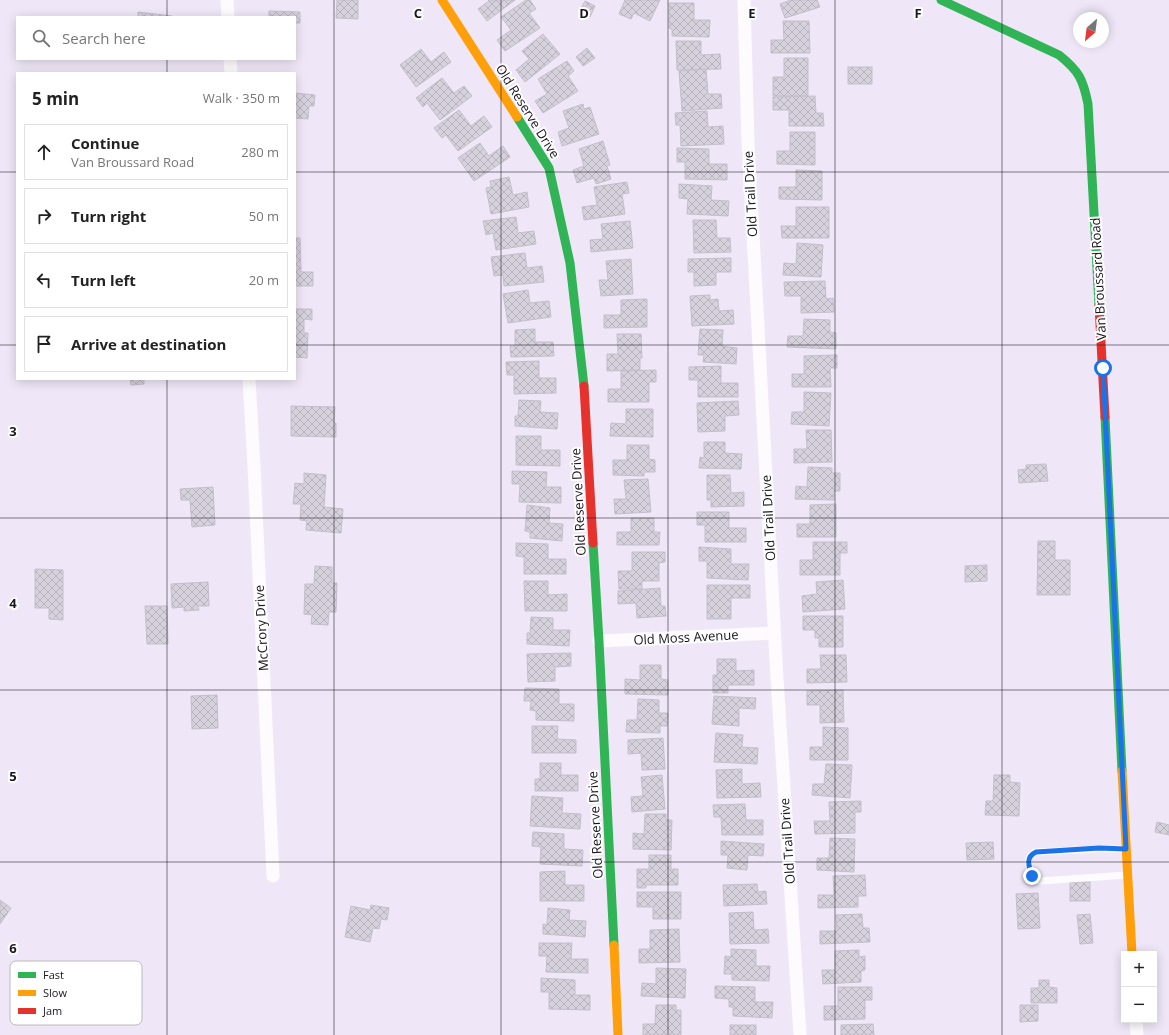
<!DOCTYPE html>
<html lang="en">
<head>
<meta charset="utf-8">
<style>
	:root { --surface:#fff; --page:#f6f6f6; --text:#222; --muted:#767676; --line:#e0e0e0 }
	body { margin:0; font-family:"Open Sans",sans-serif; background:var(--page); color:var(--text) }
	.controls { position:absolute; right:12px; bottom:12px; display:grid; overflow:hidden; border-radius:0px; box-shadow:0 2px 10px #0003 }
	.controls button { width:36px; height:36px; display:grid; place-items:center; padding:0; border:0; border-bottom:1px solid var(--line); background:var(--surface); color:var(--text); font:20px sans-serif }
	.compass { position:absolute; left:1073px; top:12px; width:36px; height:36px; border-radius:50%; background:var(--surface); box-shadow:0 2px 10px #0003; rotate:208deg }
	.stop { position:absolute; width:12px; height:12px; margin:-9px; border:3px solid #1a73e8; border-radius:50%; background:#fff }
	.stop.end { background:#1a73e8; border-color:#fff; box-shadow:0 1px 4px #0008 }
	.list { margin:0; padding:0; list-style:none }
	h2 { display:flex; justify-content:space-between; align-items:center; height:52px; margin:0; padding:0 16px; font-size:17px }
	h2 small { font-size:13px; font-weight:400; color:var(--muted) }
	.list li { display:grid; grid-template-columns:26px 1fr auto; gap:12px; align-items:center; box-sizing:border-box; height:56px; margin:0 8px 8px; padding:0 8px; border:1px solid var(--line); border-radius:0px }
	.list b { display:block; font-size:15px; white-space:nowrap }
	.list p { margin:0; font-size:13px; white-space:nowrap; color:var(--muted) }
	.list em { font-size:13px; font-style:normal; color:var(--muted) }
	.icon { flex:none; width:22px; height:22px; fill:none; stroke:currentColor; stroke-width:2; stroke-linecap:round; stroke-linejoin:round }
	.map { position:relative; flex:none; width:1169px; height:1035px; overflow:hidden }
	.search { position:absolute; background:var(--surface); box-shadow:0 2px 10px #0003; left:16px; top:16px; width:280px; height:44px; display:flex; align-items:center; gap:10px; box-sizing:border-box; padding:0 14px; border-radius:0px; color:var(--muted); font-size:15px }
	.panel { position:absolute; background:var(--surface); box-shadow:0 2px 10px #0003; left:16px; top:72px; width:280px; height:308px; border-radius:0px }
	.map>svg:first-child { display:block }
	.building { fill:url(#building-cross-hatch); stroke:#c4bdca }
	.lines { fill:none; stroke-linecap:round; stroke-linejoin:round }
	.lane { stroke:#fdfbfe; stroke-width:7 }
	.street { stroke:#fdfbfe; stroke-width:13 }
	.fast { stroke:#30b455; stroke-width:9 }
	.slow { stroke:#ff9f0a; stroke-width:9 }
	.jam { stroke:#e5322d; stroke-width:9 }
	.route { stroke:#1a73e8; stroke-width:5 }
	.grid { fill:none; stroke:#1a151f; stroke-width:1; stroke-opacity:0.55 }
	.labels { text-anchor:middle; stroke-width:4; stroke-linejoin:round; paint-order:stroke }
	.street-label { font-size:13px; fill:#1a151f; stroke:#fff }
	.key { fill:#fff; stroke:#bab9bc; stroke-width:1 }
	.key-label { font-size:11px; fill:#1a151f }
	.grid-label { font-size:13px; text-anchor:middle; font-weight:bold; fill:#1a151f; stroke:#fff; stroke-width:4; stroke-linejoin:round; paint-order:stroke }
</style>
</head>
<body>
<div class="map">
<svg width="1169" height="1035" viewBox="0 0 1169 1035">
	<defs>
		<pattern id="building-cross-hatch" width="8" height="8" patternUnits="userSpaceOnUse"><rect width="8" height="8" fill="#d6d1dd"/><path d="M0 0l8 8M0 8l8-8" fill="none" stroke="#b7b3bd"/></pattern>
	</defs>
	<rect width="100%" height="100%" fill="#efe7f7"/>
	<!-- building -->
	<g class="building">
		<path d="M337,0H358V19L336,18Z"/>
		<path d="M488,0H515L487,21L478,9L489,1Z"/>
		<path d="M526,0H530L536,9L529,13L540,28L505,51L497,40L511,30L501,17Z"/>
		<path d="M625,0H660L650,21L634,13L631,19L619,14Z"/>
		<path d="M791,0H817L820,7L785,18L780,4Z"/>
		<path d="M585,1L595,6L590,17L579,12Z"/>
		<path d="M669,3H694V20H710L709,37L672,36V29L669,28Z"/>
		<path d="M269,11L300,12V23H295V29V17H269Z"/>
		<path d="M138,12L172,16V17H138Z"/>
		<path d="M783,21H809L810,53H771V40H784Z"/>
		<path d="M543,34L560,54L525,82L516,70L529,59L522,51Z"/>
		<path d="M676,41H701V55L720,54L721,69L677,70Z"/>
		<path d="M587,48L595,58L583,66L576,57Z"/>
		<path d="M421,49L431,62L444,52L451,62L416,87L400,65Z"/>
		<path d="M784,58H808V96H773V77H784Z"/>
		<path d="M567,61L574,71L568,76L578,91L543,113L535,101L547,94L538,79Z"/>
		<rect x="848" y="67" width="24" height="17"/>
		<path d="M706,69L708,94H721L722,108L682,111L679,71Z"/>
		<path d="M442,78L454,93L464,86L472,96L440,120L427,103L423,107L416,98Z"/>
		<path d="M295,93L315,95L314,106H309L308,119L295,118Z"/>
		<path d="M815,96L816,113H823L824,126H789V110H773V97Z"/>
		<path d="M583,104L584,109L590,107L599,134L562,146L558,132L569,128L563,111Z"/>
		<path d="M459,110L471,126L484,116L492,127L458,151L446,135L442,138L434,128Z"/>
		<path d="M707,111L708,127L723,126L724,144L681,146L680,125H676L675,113Z"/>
		<path d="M790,132H815V165L777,164V151H790Z"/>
		<path d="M603,141L610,165L607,166L611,179L596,184L594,178L577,183L573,170L584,166L579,149Z"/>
		<path d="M480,143L489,156L503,146L510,157L474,181L458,158Z"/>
		<path d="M677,148L709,149V164H727V180L685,179V162H677Z"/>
		<path d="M796,170L822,171V200L779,199V187H796Z"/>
		<path d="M509,177L513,195L527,192L529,207L491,214L486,188L491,187L490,181Z"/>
		<path d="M627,182L629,193L622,194L625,214L584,220L582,207L597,205L594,187Z"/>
		<path d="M679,184L712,186L711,200L729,201L728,216L687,214L688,199L679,198Z"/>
		<path d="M796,207H829V238H782L781,226H796Z"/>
		<path d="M516,217L518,233L534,231L536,244L496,250L493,233L486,235L483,221Z"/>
		<path d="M693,220H716L717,238H730L731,252L694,253Z"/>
		<path d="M630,221L633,248L591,252L590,240L603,239L601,224Z"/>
		<path d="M295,238H300L301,272H313V286H295Z"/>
		<path d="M797,243L823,245L821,277L783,275L784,263L796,264Z"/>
		<path d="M525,253L527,268L542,266L544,282L504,286L503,275L494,276L491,257Z"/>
		<path d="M731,258V272H716V285L694,286V272H688V259Z"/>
		<path d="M631,259L633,294L601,296L599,280H608L606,261Z"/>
		<path d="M825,281L826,299L833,298L834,312L801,313V296H785L784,282Z"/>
		<path d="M528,290L530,303L549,301L551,317L508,323L503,294Z"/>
		<path d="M710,295V300L718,299L719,311L733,310L734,324L692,326L690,296Z"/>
		<path d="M647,299V327L604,328V315H621V300Z"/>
		<path d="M295,309H312V320L304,319V333H308L307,358L295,357Z"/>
		<path d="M804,319L830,320V332L836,333V349L787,347L788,336H803Z"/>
		<path d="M535,329V342H553L554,356L511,357L510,346H515V330Z"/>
		<path d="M700,329L723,330L722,346L737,348L736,364L703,362L704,355H698Z"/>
		<path d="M617,334H641L642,358H640V370L607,371V354H618Z"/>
		<path d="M837,355V368H830L831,387H792V374H804V356Z"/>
		<path d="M539,361V378H556V393L514,394V375H507L506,362Z"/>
		<path d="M721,366V383H738V397H698V380H689V367Z"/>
		<path d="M656,370V382H649V402H608V389H621V371Z"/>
		<path d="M130,379H144V384L131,385Z"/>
		<path d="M804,392L831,393L829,426L791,424L792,412H804Z"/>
		<path d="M519,400L541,401L540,412L558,413L557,429L515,426V416H518Z"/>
		<path d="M738,401L739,415L725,416V431L698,432L697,403Z"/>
		<path d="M291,406L335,407L334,423H336V437L291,436Z"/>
		<path d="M626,409H653V437L610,436L611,423L626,424Z"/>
		<path d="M806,430H831L832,462L794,463V449H807Z"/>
		<path d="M516,436H541V450H560V466L516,465Z"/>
		<path d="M704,442H725V453L742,454L741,469L699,468L700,457L704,458Z"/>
		<path d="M627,445H649V459L655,460V472H644V476L613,475V460H627Z"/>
		<path d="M1046,464L1048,481L1019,483L1018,470L1026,469V465Z"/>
		<path d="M808,467L832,468V473H840V491H834V500L795,499L796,486L807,487Z"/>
		<path d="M512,471L547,472L546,487H561V503L519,502L520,484H512Z"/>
		<path d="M304,473L326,475L324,507L343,509L341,533L306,530L307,521L300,520L301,504H293L295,483L304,484Z"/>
		<path d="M707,475H730L731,493L744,492V506L711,507V500H707Z"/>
		<path d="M648,479L651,512L615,514L614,499H626L624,480Z"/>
		<path d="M213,487L215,525L192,527L190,500H181L180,489Z"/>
		<path d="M836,504V537H797V524H810V505Z"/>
		<path d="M527,505L550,508L549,523L563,524L562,541L530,538V532L525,531Z"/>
		<path d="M697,512H729V528H746V542H705V525H697Z"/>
		<path d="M631,518H654V532H660L659,545H617V532H631Z"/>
		<path d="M1038,541H1055V560H1070V595H1037Z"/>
		<path d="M813,542H847V553H840V575H800V560H813Z"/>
		<path d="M516,543L548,544V559H566V574H524V557L516,556Z"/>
		<path d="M699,547L731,549V564H749L748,580L707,578V561H699Z"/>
		<path d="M632,552H665V562L659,563V581H642V589H619L618,571H632Z"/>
		<path d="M987,565V581L965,582V566Z"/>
		<path d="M315,566L332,567V583H337L336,612H329L328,625L311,624L312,615L304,614L305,584H314Z"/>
		<path d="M35,569L63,570V620L49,619V608H35Z"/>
		<path d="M843,580L845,609L803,612L802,596L817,594L816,582Z"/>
		<path d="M524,581H548V595L567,594V611H525Z"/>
		<path d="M208,582L209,606H198L199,610L184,611V607L172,608L171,584Z"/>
		<path d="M707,585H750V598H731V619H707Z"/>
		<path d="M660,588L661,606H665L666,616L637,618L636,603L618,604V591Z"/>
		<path d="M145,606H167L168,644H147Z"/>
		<path d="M803,616H843V647H819V638H815V630H803Z"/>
		<path d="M531,617L553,618V630H570L569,646L527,644V633H530Z"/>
		<path d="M571,653V666L555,667V681L528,682L527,654Z"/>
		<path d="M820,655H846L847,682L807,683V669H821Z"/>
		<path d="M717,659H736V671L754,670V685H728V693H713V675H717Z"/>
		<path d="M640,665H661V679L668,680V695L625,694V679L640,680Z"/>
		<path d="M525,688L559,689V704H574V721L536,720V711L530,710L531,701H524Z"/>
		<path d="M843,690L844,722L820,723V705H807V691Z"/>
		<path d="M217,695L218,728L192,729L191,696Z"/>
		<path d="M714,696L756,698L755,709L739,708V726L712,724Z"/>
		<path d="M638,699L659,700V713H668L667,726H660V733L626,732L627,720H637Z"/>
		<path d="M532,726H558L557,739L576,740V753H532Z"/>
		<path d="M823,727L848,728V760H810V747H823Z"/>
		<path d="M716,733L743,735L742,747L758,748L757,764L714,762Z"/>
		<path d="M663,738L665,769L642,770L641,753L628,754V740Z"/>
		<path d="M540,763H561V775H578V791H535V779H540Z"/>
		<path d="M826,764L852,765L850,798L812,795L813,784H824Z"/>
		<path d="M742,769V784L760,783L761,797L717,798L716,770Z"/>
		<path d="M662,775L665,809L632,812L631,797L643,796L641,777Z"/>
		<path d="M994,775H1010V782L1020,783L1019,816L985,815L986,801H993Z"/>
		<path d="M532,796L563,798L562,813L581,814L580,829L530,826Z"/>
		<path d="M861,801V812H855V833L815,834L814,821H830L829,802Z"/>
		<path d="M745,804L746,820H763V835H722L721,817H714L713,805Z"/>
		<path d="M645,814H666V820H672L671,850L633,849V833L644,834Z"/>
		<path d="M1157,822L1169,825V835L1155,832Z"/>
		<path d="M533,832L564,834V849L583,850L582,866L540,864L541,847L532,846Z"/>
		<path d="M830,838L855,839L854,872L817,870V858H829Z"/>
		<path d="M721,841L764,844L763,856L748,855L747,870L727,868L728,855H721Z"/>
		<path d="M993,842L994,859L967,860L966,843Z"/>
		<path d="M649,855H671V869H678V885H646V888H637V869H649Z"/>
		<path d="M565,871V885H584V901H540V872Z"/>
		<path d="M865,875L866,896H858V907L818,908V895H834L833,876Z"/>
		<rect x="1070" y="882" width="20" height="19"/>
		<path d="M757,884L758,892L766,891L767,904L724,906L723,885Z"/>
		<path d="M637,892H681V919H653V907H637Z"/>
		<path d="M1038,893L1040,928L1018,929L1016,894Z"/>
		<path d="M0,900L11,908L0,924Z"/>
		<path d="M371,905L389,908L387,920L381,919L379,929L373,928L370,942L345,937L351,906L370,910Z"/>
		<path d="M548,908L570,910L569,920L586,921L585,937L543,934V924L547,925Z"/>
		<path d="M753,912L754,930L768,929L769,943L730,944L729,913Z"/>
		<path d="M862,914L863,928H869L870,942L820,944V931H837L836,915Z"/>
		<path d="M1090,914L1093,943L1080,944L1077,915Z"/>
		<path d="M679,929L680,962L639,963V949H650V930Z"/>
		<path d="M539,943H572L571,959H588V973L546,972L547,956H539Z"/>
		<path d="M731,949L756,950V966H770L769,981L732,980V974H724L725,956L731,957Z"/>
		<path d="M859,950V957L865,956V970L861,971V982L823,984L822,970H835V951Z"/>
		<path d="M656,968L686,969L685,998L641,996L642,983L656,984Z"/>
		<path d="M541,978L575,980V995H590V1010L549,1009V992H541Z"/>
		<path d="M1039,980H1049V987L1057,988V1003H1031V988H1039Z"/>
		<path d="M715,986L755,987V1002H773L772,1018L733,1016V1007H729V999L715,998Z"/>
		<path d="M838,987H872V1000H865V1019L824,1020V1006H838Z"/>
		<path d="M656,1005H676V1010H681V1035H643V1024H655Z"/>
		<path d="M1020,1005H1038V1021L1020,1022Z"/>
		<path d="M873,1024L874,1035H841V1025Z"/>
		<rect x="730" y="1025" width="26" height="10"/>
	</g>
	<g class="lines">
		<!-- lane -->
		<path class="lane" d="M1126,849H1099L1035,852C1026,857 1028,864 1031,872C1031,875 1032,877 1034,878C1035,880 1038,880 1040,881L1127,875"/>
		<!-- street -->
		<g class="street">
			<path d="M227,0L228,17"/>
			<path d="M744,0L748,142L777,679L800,1035"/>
			<path d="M230,59L231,73"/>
			<path d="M249,379L254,466L273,876"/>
			<path d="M599,641L774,633"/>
			<path d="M1136,1020L1137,1035"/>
		</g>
		<!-- fast -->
		<g class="fast">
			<path d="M941,0L1059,55C1079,71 1083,79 1088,104L1099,305"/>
			<path d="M517,117L549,168L570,263L584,386"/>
			<path d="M1105,417L1122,771"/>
			<path d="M593,543L599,641L614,945"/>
		</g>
		<!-- slow -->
		<g class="slow">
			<path d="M442,0L517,117"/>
			<path d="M1122,771L1132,954"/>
			<path d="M614,945L618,1035"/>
		</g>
		<!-- jam -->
		<g class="jam">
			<path d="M1099,305L1105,417"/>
			<path d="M584,386L593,543"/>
		</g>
	</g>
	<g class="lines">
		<!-- route -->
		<path class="route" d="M1032,876C1029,867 1025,857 1036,852L1099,848L1126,849L1103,368"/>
	</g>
	<!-- grid -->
	<path class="grid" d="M167,0V17M334,0V1035M501,0V1035M668,0V1035M835,0V1035M1002,0V1035M167,59V73M0,172H17M295,172H1169M0,345H17M295,345H1169M167,379V1035M0,518H1169M0,690H1169M0,862H1169"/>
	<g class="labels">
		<!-- street labels -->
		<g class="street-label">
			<text transform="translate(528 111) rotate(58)" y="5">Old Reserve Drive</text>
			<text transform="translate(750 194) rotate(-93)" y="5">Old Trail Drive</text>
			<text transform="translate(1098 279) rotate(-93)" y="5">Van Broussard Road</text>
			<text transform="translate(578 502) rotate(-93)" y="5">Old Reserve Drive</text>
			<text transform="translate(768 518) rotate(-93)" y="5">Old Trail Drive</text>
			<text transform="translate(261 628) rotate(-93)" y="5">McCrory Drive</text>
			<text transform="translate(686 637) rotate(-3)" y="5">Old Moss Avenue</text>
			<text transform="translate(595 825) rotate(-93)" y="5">Old Reserve Drive</text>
			<text transform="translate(787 841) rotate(-94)" y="5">Old Trail Drive</text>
		</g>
	</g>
	<!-- legend -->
	<rect x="10" y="961" width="132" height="64" rx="6" class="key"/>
	<rect x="18" y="972" width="18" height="6" fill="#30b455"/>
	<rect x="18" y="990" width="18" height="6" fill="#ff9f0a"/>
	<rect x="18" y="1008" width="18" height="6" fill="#e5322d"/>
	<g class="key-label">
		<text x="43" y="979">Fast</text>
		<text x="43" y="997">Slow</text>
		<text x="43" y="1015">Jam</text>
	</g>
	<g class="grid-label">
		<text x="418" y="18">C</text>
		<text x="584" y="18">D</text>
		<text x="752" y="18">E</text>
		<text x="918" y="18">F</text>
		<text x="13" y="436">3</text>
		<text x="13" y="608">4</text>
		<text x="13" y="781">5</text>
		<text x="13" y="953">6</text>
	</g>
</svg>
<div class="controls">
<button>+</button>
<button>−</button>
</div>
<svg class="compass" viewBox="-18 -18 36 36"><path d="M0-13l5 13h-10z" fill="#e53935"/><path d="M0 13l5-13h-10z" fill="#767676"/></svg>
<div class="stop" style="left:1103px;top:368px"></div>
<div class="stop end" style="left:1032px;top:876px"></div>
<div class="search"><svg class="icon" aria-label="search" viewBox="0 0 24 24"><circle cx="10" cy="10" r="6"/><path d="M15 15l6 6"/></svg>Search here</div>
<section class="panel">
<h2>5 min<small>Walk · 350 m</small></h2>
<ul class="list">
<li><svg class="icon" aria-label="ahead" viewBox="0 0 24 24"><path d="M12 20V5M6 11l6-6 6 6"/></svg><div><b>Continue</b><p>Van Broussard Road</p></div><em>280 m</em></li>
<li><svg class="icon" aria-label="right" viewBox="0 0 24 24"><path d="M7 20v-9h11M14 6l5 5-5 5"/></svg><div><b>Turn right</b></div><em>50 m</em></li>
<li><svg class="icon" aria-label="left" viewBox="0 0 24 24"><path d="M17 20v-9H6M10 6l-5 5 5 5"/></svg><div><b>Turn left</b></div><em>20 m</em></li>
<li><svg class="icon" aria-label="arrive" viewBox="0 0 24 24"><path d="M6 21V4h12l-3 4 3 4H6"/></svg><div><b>Arrive at destination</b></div></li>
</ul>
</section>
</div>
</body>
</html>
